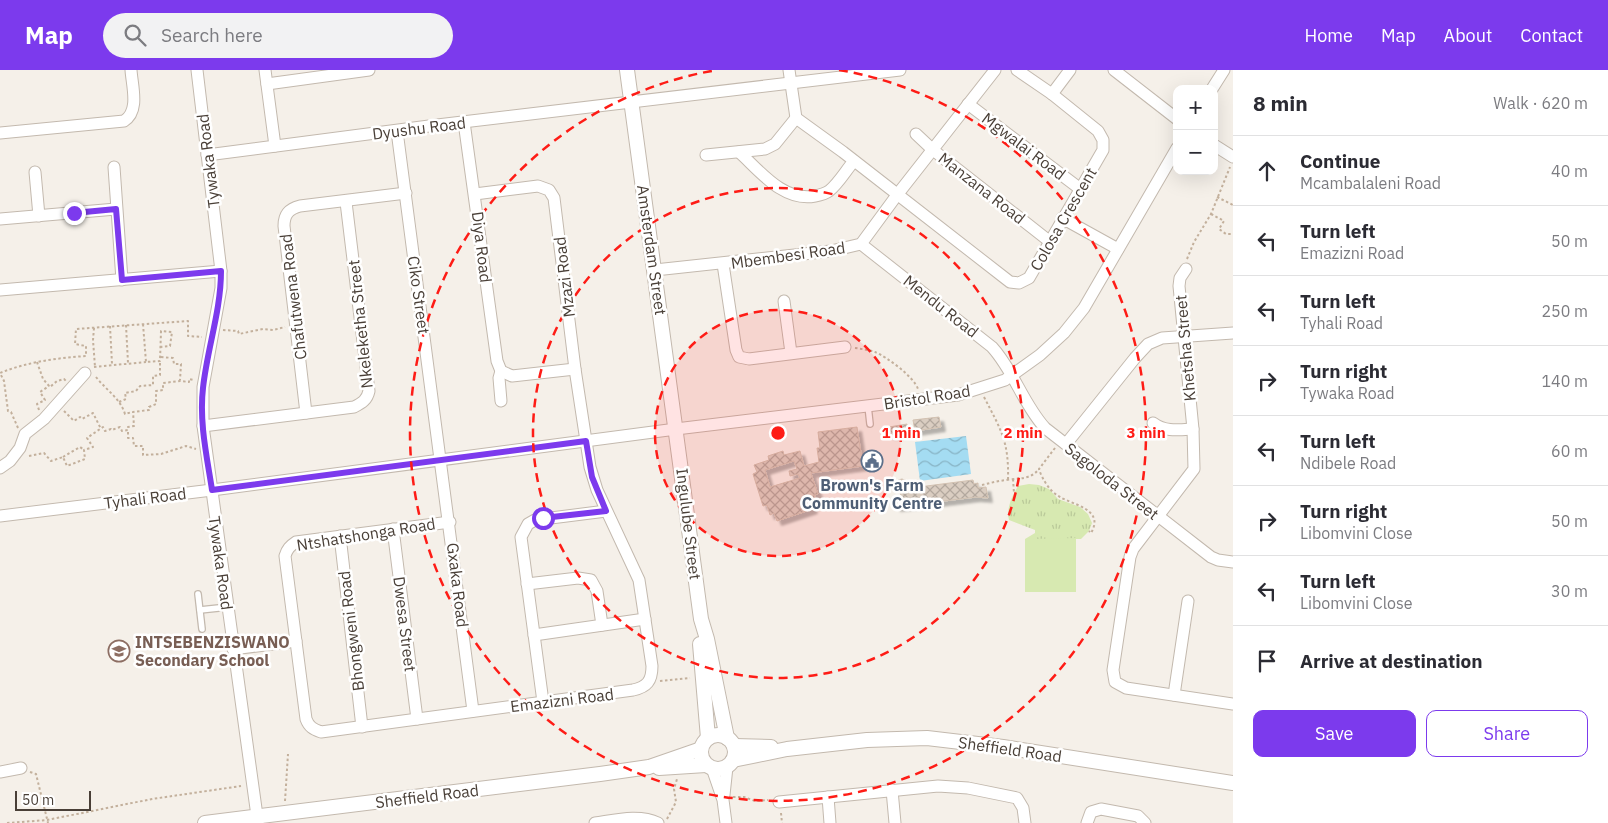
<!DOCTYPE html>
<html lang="en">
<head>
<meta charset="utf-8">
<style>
	:root { --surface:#fff; --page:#f2f2f3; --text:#2b2b33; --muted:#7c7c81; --line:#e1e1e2; --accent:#7c3aed }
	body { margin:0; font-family:"IBM Plex Sans",sans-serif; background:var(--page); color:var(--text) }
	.controls { position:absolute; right:15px; top:15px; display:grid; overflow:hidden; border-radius:10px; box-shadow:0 5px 20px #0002 }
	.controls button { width:45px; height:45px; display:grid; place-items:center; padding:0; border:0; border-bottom:1px solid var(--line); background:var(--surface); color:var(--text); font:25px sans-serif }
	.scale { position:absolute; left:15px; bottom:12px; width:76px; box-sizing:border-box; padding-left:5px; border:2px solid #493f37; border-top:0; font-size:14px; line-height:18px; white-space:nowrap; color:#493f37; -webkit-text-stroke:4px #fff; paint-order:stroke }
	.stop { position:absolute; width:15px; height:15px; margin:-11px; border:4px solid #7c3aed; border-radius:50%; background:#fff }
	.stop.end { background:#7c3aed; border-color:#fff; box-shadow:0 1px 5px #0008 }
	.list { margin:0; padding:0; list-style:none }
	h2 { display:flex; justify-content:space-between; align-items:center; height:65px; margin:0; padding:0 20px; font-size:21px }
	h2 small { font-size:16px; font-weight:400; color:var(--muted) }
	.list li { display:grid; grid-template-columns:32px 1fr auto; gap:15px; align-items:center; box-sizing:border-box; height:70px; padding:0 20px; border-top:1px solid var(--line) }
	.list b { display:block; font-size:19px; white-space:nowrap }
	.list p { margin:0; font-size:16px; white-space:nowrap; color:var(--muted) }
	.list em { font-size:16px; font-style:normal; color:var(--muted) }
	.actions { display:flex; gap:10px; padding:15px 20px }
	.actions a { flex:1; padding:11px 0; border:1px solid var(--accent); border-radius:10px; text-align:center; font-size:18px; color:var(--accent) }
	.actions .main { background:var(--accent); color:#fff }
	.icon { flex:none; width:28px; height:28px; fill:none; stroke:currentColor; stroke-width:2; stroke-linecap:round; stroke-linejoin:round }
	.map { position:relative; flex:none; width:1233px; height:753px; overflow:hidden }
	header { display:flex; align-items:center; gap:30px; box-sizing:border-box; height:70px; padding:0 25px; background:var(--accent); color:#fff }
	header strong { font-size:24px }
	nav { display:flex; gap:28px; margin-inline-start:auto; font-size:18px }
	.search { width:350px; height:45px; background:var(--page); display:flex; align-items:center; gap:12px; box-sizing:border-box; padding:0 18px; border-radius:28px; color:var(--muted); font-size:19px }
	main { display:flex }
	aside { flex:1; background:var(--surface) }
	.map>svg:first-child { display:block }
	.grass { fill:url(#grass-tufts) }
	.pitch { fill:#d7e9b1 }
	.water { fill:url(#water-waves) }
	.building { fill:url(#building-cross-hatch); stroke:#d2c1b1; fill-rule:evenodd; filter:url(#shadow) }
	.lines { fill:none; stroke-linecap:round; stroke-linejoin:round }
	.service-casing { stroke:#c3b9ae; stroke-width:8 }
	.minor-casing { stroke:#c3b9ae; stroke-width:13 }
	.tertiary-casing { stroke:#c3b9ae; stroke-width:16 }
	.path { stroke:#c3b09c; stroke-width:2; stroke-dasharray:2.5 2.5; stroke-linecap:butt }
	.service { stroke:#fff; stroke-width:5.5 }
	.minor { stroke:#fff; stroke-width:11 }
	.tertiary { stroke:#fff; stroke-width:14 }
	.route { stroke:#7c3aed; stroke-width:6 }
	.ring { fill:none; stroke:#fe1c16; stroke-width:2.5; stroke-dasharray:9 6 }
	.labels { text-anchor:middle; stroke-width:5; stroke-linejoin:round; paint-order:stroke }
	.street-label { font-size:16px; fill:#493f37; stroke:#fff }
	.service-label { font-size:16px; font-weight:bold; fill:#4e5e75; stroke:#fff }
	.education-label { font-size:16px; font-weight:bold; fill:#785e54; stroke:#fff; text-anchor:start }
	.centre { fill:#fe1c16; stroke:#fff; stroke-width:2.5 }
	.ring-label { font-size:15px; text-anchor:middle; font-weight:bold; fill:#fe1c16; stroke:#fff; stroke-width:5; stroke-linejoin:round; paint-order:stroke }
</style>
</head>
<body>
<header>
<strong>Map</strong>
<div class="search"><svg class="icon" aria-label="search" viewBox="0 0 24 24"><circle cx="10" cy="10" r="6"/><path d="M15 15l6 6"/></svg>Search here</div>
<nav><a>Home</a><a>Map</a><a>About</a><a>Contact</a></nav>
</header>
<main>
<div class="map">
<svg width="1233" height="753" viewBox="0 0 1233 753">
	<defs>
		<pattern id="grass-tufts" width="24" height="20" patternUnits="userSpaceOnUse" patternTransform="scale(1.25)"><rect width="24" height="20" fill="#d7e9b1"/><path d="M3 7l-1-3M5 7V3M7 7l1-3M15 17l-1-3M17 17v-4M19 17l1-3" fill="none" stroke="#bac999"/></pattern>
		<pattern id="water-waves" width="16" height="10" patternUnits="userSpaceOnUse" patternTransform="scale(1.25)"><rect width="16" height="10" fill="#a4dcf2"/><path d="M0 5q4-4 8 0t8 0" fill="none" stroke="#88b4c5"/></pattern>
		<pattern id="building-cross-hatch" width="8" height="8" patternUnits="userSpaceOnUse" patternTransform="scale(1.25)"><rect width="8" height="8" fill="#dacdc1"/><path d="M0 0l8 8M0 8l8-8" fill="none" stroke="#b3a89e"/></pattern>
		<filter id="shadow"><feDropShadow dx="4.5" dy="4.5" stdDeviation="1" flood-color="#0004"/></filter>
	</defs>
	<rect width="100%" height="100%" fill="#f5f0e9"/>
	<!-- grass -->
	<path class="grass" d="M1029,414L1039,415L1049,419L1058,429L1080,437L1088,444L1092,453L1089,461L1081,469H1025L1035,463V460L1009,450C1006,438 1012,427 1018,416Z"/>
	<!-- pitch -->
	<path class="pitch" d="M1076,468V522H1025V469Z"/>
	<!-- water -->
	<path class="water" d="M966,366L971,404L920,411L915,372Z"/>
	<!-- building -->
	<g class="building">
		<path d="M939,347L941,357L915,361L913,350Z"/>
		<path d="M907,354V363L890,365L889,357Z"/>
		<path d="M857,357L863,396L811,403L818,424L814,425L816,430L811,432L813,439L777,451L774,443L770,445L767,435L763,436L753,404L757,402L754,395L769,390L768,386L783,381L784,385L800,381L804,396L819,392L817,378H820L818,362ZM794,391L797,399L789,401L790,406L798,404L800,408L770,417L765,400Z"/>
		<path d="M902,409L908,411L911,418L973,410L974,414L978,413V418L986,417L988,428L976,427L896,437L895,429L902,428L898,417V410Z"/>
	</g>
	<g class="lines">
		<!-- service casing -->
		<g class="service-casing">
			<g id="service">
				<path d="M868,336L870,354"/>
				<path d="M198,524L202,559"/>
				<path d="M200,540L228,537"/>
			</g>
		</g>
		<!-- minor casing -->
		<g class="minor-casing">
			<g id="minor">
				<path d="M197,0L221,201V218L203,317V356L258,753"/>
				<path d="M265,0L275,76"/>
				<path d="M789,0L796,48L843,82L1010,212L1019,213L1029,208L1103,80V70L1098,61L1052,24L1017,0"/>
				<path d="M1114,0L1177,49"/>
				<path d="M267,14L369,0"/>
				<path d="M1212,19L1224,0"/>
				<path d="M1052,24L1070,0"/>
				<path d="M968,34L1079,118"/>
				<path d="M464,52L497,291L501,301L512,306L575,299"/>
				<path d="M397,61L473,641"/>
				<path d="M0,63L124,51C140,41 132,16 131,0"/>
				<path d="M916,64L933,80L1049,171"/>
				<path d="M1214,75L1233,87"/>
				<path d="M739,82C760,101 783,132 815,126C820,125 825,124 829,121C839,113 846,100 854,91"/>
				<path d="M207,85L429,56L900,0"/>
				<path d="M706,85L765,79L775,74L796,48"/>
				<path d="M114,97L122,210"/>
				<path d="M35,102L39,146"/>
				<path d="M1062,148L1118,179"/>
				<path d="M0,149L116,139"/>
				<path d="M861,174L992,277C1014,301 1023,334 1045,358L1211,487L1218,490L1233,492"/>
				<path d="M723,194L736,280L739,287L749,289L845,277"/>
				<path d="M1186,199L1180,208L1179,216L1193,359L1194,399L1133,479L1130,487L1113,600L1115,612L1126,618L1233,634"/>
				<path d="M655,200L831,181L861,174L897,125L995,0"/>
				<path d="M0,220L221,201"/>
				<path d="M784,231L791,283"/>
				<path d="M501,331L499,308L501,301"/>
				<path d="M306,343L284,156C284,144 289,139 300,136L406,123"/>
				<path d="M1153,353C1165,362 1178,360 1193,359"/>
				<path d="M203,356L354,337C362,333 367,330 369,321L346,132"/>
				<path d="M1066,374L1135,288L1148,274L1162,268L1233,263"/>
				<path d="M0,398L10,391L20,378L25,364L44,349L85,303"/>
				<path d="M0,446L212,420L676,359L958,325L1005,310L1040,285L1064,263L1084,238L1177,78"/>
				<path d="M450,452L296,472C290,476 287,479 285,486L306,649C309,657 313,659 321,662L633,620C647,617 652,611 652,596L639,510L597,420L590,397L575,299L554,128L549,120L538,116L475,124"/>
				<path d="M393,459L417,649"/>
				<path d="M340,466L362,657"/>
				<path d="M527,514L578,508L591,510L597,521L602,555"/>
				<path d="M534,565L645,549"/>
				<path d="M233,579L296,571"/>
				<path d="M1174,625L1188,531"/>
				<path d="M543,632L521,467L528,454L535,450L606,441"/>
				<path d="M712,698L723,730L726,753"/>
				<path d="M0,702L21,698"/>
				<path d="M892,720L895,753"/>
				<path d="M724,725L727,697"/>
				<path d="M828,727L830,753"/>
				<path d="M779,732L938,716L968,718L1017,728L1023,738L1025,753"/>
				<path d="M595,753C616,750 639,744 658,753"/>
				<path d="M1087,753L1091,742L1101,739L1138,746L1145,753"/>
			</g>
		</g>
		<!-- tertiary casing -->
		<g class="tertiary-casing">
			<g id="tertiary">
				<path d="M627,0L701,549L707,569L727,668"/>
				<path d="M700,574L708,668"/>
				<circle cx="718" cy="682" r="17"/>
				<path d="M734,676L771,677"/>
				<path d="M733,690L787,679L867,670L927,668L1003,677L1233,713"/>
				<path d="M659,698L706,695"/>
				<path d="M205,753L600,704L649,697L701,679"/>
			</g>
		</g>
		<!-- path -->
		<g class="path">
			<path d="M1217,127L1233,135"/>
			<path d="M1211,144L1224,151L1219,159L1226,164H1233"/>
			<path d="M1187,189L1194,172L1211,144L1230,97"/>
			<path d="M143,254L146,292L160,291L161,261L172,262L170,276L161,277"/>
			<path d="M126,255L128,293"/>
			<path d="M110,256L112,294"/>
			<path d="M94,258L93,270L95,297"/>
			<path d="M223,260L238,261L239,264L263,259L273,260L285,257"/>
			<path d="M855,278C862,279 869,280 875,282C887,287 914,307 918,319"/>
			<path d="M161,287L173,288L174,294H181L180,310"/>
			<path d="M37,292L43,309L50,317L57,311L64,309L66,311"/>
			<path d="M94,297L146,292"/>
			<path d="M96,307C106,320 120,328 125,344L132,342"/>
			<path d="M984,327C1001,360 1009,371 1008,410"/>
			<path d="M119,332L126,329L125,323L136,321L140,316L153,315V306L160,305V291"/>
			<path d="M39,340L37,334L45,330L40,322L49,316"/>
			<path d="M64,341L74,351L80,347L82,349L93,343L101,359"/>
			<path d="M18,358L11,342L8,341L4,311L0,303C27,292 57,288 86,286V276L75,274L76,259L188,251V266L202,267"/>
			<path d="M128,362V368H133L134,376H143V385L161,384L186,376L196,379"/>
			<path d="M1055,378L1039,399C1042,409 1050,422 1060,427C1073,435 1105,439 1091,463L1089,461"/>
			<path d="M29,386L44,383L51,391L63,387L67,396L85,389L84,380L93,377L87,368L103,357L105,361L111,359L112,360L120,357L122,361L128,360V357L134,356L133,342L149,340V337L156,334V321L163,320V313L180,311L189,312V309L194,310"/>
			<path d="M63,387L80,377L84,380"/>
			<path d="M1013,409L1014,423"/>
			<path d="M982,415C990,413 998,411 1006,410C1019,408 1030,410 1039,399"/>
			<path d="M660,611L690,608"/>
			<path d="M30,702L36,704L48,753"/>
			<path d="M733,727H744L755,731L768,730"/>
			<path d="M285,731L288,684"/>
			<path d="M781,743L782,753"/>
			<path d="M667,749L676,732L674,719L677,709"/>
			<path d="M7,753L47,750L152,729L241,716"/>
		</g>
		<!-- service -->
		<use href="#service" class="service"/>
		<!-- minor -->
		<use href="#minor" class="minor"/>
		<!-- tertiary -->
		<use href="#tertiary" class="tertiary"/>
	</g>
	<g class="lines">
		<!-- route -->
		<path class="route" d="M74,143L116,139L122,210L221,201C221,241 207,279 203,318C199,352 207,387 212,420L586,371L592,407L606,441L543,448"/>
	</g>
	<!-- distance rings -->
	<circle cx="778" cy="363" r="123" fill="#fe1c16" fill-opacity=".12"/>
	<g class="ring">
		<circle cx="778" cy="363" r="123"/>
		<circle cx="778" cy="363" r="245"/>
		<path d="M839 0A368 368 0 1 1 717 0"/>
	</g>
	<!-- icons -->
	<defs>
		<g id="civic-ring" transform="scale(1.125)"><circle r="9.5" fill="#fff" stroke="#5c6f8a" stroke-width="1.5"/><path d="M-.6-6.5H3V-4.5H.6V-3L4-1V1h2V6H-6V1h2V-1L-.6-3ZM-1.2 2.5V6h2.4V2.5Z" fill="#5c6f8a"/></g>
		<g id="school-ring" transform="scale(1.125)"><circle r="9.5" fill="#fff" stroke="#8d6e63" stroke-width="1.5"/><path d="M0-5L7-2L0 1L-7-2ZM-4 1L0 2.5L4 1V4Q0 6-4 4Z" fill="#8d6e63"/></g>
	</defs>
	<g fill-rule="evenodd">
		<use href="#civic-ring" x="872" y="391"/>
		<use href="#school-ring" x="119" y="581"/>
	</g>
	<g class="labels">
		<!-- street labels -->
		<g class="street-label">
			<text transform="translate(419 58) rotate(-7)" y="6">Dyushu Road</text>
			<text transform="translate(1024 76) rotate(37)" y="6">Mgwalai Road</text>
			<text transform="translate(208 91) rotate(-97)" y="6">Tywaka Road</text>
			<text transform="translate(982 118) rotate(38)" y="6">Manzana Road</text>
			<text transform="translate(1063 149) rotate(-60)" y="6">Colosa Crescent</text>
			<text transform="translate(482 177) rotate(83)" y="6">Diya Road</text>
			<text transform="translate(652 180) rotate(82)" y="6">Amsterdam Street</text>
			<text transform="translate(788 185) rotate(-8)" y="6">Mbembesi Road</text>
			<text transform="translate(564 207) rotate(-97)" y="6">Mzazi Road</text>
			<text transform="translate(419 225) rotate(82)" y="6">Ciko Street</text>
			<text transform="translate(293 227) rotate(-97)" y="6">Chafutwena Road</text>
			<text transform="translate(941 236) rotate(38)" y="6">Mendu Road</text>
			<text transform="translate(360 254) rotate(-96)" y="6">Nkeleketha Street</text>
			<text transform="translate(1185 278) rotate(-95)" y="6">Khetsha Street</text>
			<text transform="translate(927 327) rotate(-9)" y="6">Bristol Road</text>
			<text transform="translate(1112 411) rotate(38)" y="6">Sagoloda Street</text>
			<text transform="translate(145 428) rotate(-7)" y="6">Tyhali Road</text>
			<text transform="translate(689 454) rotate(83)" y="6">Ingulube Street</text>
			<text transform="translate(366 464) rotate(-9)" y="6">Ntshatshonga Road</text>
			<text transform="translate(221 493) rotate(82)" y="6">Tywaka Road</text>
			<text transform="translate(458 515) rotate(83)" y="6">Gxaka Road</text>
			<text transform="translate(405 554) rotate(83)" y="6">Dwesa Street</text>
			<text transform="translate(351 561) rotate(-97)" y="6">Bhongweni Road</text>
			<text transform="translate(562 630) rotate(-7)" y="6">Emazizni Road</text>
			<text transform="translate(1010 679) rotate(8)" y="6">Sheffield Road</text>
			<text transform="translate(427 726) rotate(-7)" y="6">Sheffield Road</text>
		</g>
		<!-- service labels -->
		<g class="service-label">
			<text x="872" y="421">Brown's Farm<tspan x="872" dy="18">Community Centre</tspan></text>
		</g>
		<!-- education labels -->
		<g class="education-label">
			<text x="135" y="578">INTSEBENZISWANO<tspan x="135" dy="18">Secondary School</tspan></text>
		</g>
	</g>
	<circle cx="778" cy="363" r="8" class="centre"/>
	<g class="ring-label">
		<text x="901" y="368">1 min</text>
		<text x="1023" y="368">2 min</text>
		<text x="1146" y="368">3 min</text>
	</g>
</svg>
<div class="controls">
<button>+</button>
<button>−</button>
</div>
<div class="scale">50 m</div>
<div class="stop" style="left:543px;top:448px"></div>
<div class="stop end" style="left:74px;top:143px"></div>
</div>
<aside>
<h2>8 min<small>Walk · 620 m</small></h2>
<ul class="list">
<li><svg class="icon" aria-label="ahead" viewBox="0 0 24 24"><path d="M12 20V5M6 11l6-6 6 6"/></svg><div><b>Continue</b><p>Mcambalaleni Road</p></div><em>40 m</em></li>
<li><svg class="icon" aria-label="left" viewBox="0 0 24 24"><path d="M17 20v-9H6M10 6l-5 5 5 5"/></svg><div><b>Turn left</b><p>Emazizni Road</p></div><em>50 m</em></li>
<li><svg class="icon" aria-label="left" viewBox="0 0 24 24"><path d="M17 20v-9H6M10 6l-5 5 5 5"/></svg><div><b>Turn left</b><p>Tyhali Road</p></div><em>250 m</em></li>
<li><svg class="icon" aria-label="right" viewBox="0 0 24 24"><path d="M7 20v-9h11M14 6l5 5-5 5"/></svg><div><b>Turn right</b><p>Tywaka Road</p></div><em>140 m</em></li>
<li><svg class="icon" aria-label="left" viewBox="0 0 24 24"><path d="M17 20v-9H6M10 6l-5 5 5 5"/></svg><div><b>Turn left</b><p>Ndibele Road</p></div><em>60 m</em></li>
<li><svg class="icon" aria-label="right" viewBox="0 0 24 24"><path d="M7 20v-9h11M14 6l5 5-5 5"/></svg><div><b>Turn right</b><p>Libomvini Close</p></div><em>50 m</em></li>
<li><svg class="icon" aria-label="left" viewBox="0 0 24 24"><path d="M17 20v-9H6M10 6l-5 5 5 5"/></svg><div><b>Turn left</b><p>Libomvini Close</p></div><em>30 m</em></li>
<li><svg class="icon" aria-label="arrive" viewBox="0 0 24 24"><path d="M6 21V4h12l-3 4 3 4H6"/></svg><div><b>Arrive at destination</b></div></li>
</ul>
<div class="actions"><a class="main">Save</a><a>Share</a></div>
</aside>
</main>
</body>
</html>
